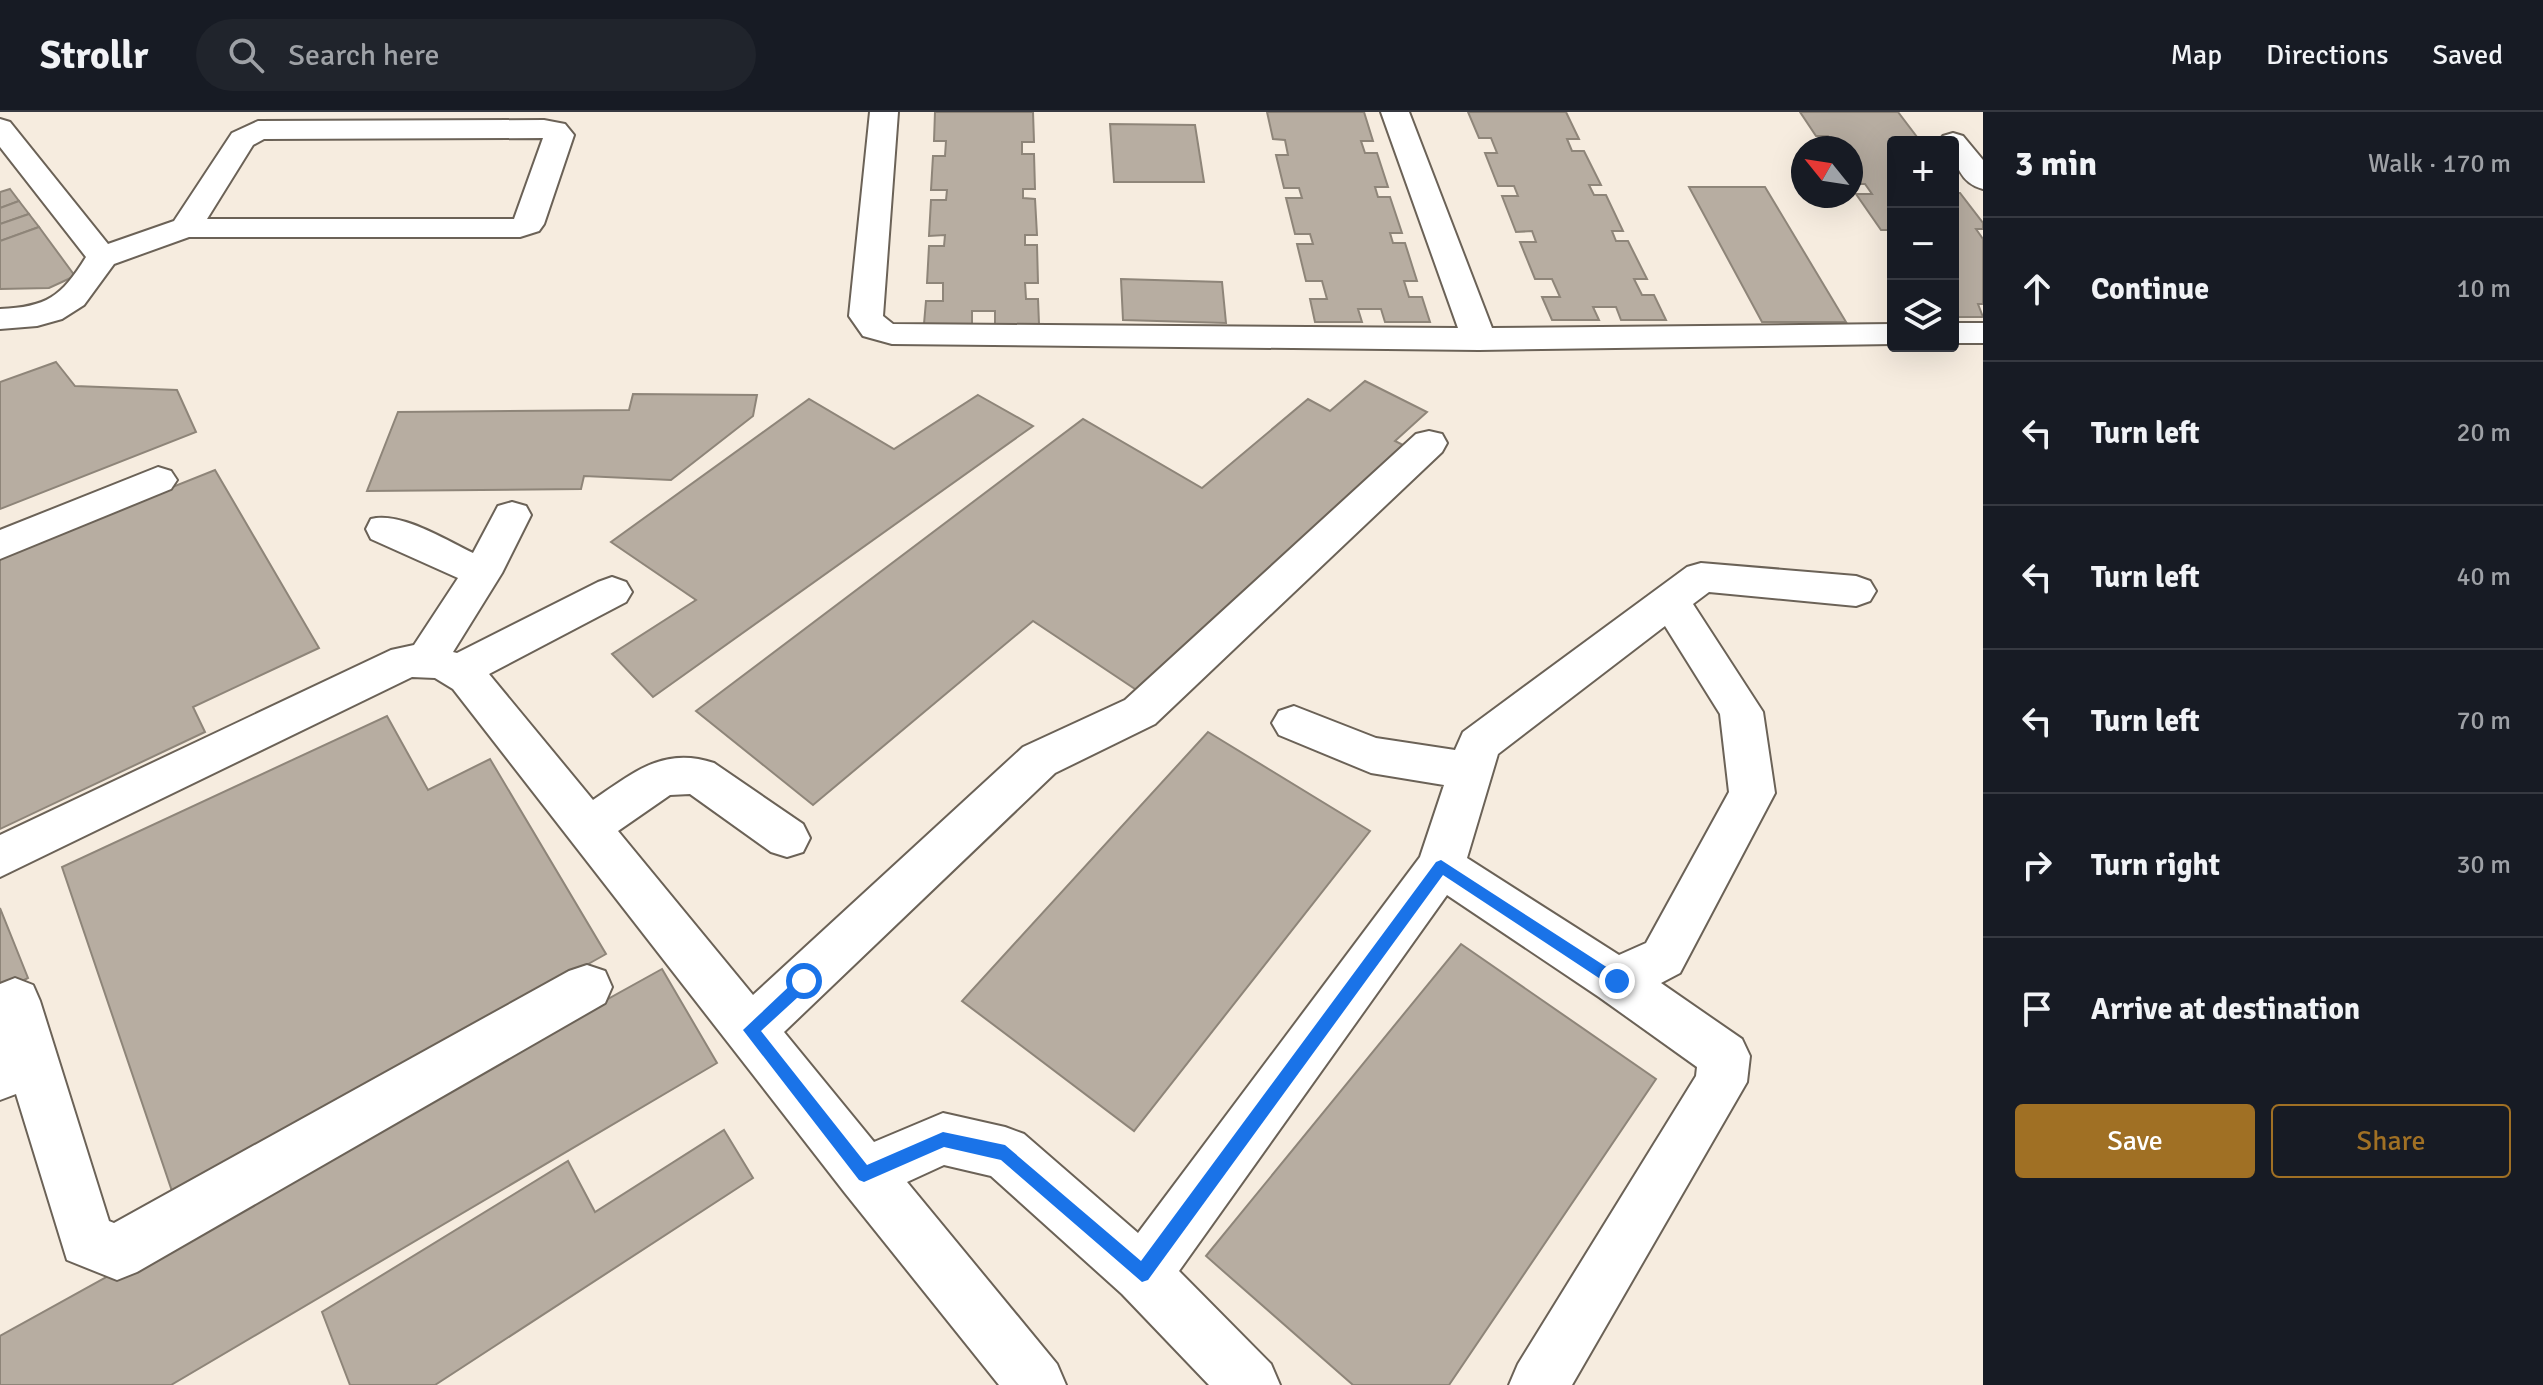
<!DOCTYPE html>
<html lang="en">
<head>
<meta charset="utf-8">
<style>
	:root { --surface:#171b24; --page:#20242c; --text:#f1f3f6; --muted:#9ea1a6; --line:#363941; --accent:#a07024 }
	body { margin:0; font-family:Signika,sans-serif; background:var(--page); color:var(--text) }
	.controls { position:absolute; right:24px; top:24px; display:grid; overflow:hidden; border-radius:8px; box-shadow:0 8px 32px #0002 }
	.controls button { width:72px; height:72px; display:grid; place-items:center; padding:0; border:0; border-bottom:2px solid var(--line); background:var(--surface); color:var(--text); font:40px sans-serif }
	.compass { position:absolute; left:1791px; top:24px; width:72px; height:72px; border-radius:50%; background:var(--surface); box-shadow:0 8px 32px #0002; rotate:300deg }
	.stop { position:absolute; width:24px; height:24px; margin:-18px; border:6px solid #1a73e8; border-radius:50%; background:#fff }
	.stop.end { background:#1a73e8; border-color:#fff; box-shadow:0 2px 8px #0008 }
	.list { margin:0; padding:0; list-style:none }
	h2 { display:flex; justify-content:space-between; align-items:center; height:104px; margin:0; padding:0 32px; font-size:34px }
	h2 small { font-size:26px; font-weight:400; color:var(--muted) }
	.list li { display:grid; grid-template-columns:52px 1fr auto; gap:24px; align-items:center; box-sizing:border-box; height:144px; padding:0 32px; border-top:2px solid var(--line) }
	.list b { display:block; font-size:30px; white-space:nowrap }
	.list em { font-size:26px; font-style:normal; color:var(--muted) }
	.actions { display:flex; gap:16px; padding:24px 32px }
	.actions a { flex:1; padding:18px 0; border:2px solid var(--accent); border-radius:8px; text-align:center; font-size:28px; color:var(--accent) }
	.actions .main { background:var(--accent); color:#fff }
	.icon { flex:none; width:44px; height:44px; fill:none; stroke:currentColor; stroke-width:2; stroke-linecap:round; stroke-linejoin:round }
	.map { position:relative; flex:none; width:1983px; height:1273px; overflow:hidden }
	header { display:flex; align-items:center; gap:48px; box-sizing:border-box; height:112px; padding:0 40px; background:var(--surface); border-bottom:2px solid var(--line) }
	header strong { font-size:38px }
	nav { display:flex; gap:44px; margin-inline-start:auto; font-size:28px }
	.search { width:560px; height:72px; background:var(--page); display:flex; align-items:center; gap:20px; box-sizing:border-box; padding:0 28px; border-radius:44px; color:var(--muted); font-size:30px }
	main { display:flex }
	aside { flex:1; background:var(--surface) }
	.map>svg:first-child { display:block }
	.building { fill:#b7ada1; stroke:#8e8579; stroke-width:2 }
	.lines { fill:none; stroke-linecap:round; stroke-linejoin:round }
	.minor-casing { stroke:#6b6257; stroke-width:4 }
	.minor { fill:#fff; fill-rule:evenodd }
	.route { fill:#1a73e8 }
</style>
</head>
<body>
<header>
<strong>Strollr</strong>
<div class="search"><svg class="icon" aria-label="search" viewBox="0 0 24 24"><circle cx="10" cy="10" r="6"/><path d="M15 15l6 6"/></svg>Search here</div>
<nav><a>Map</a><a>Directions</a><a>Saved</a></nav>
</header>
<main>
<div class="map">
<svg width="1983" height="1273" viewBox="0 0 1983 1273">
	<rect width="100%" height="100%" fill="#f6ecdf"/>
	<!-- building -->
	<g class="building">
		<path d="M935,0H1033L1034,30H1022V42H1034L1035,77H1023V86L1035,87L1037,123H1025V133H1037L1038,171H1025L1026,187H1038L1039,212H995V199H972V212H924L926,189H943V171H927L929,134H944L945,123L929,124L931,88H946L947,78H931L933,44H945L946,29H934Z"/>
		<path d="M1267,0H1364L1373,29H1361L1365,41H1377L1388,75H1375L1378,85H1390L1402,121H1390L1393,131H1405L1417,169H1404L1409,185H1422L1430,210H1385L1381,197H1358L1362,210H1315L1310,187H1327L1322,169H1306L1297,132H1313L1310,122H1295L1286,86H1302L1299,76H1284L1276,43H1288L1285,28L1273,27Z"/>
		<path d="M1468,0H1566L1579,27H1567L1572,39H1584L1601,73H1589L1594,83H1606L1623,119H1612L1616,129H1628L1647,167H1634L1642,183H1654L1666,208H1621L1616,195H1593L1599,208H1552L1542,185H1560L1552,167H1535L1520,130H1536L1532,119L1516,120L1502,84H1518L1514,74H1498L1485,41H1497L1491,26H1479Z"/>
		<path d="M1800,0H1898L1917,25H1905L1909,30H1893V118H1881L1856,82H1872L1865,72H1851V36H1837L1828,24H1816Z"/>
		<path d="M1110,12L1195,13L1204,70H1114Z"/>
		<path d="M1689,75H1765L1846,210H1762Z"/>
		<path d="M10,77L19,89L0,96V80Z"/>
		<path d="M1953,81H1960L1983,111V117H1976L1983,127V192H1978L1983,205H1953Z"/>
		<path d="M19,89L29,102L0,112V96Z"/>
		<path d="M29,102L39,115L0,129V112Z"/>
		<path d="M39,115L75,164L49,176L0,177V129Z"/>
		<path d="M1121,167L1222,170L1226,211L1123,208Z"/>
		<path d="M56,250L75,274L177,278L196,320L0,397V270Z"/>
		<path d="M1365,269L1427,300L1395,329L1405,334L1138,579L1033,509L813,693L696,599L1083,307L1202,376L1308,287L1330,299Z"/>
		<path d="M633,282L757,283L753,304L671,368L584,364L581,377L367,379L398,300L629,298Z"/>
		<path d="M978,283L1033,314L653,585L612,542L696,488L611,430L809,287L894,337Z"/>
		<path d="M215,358L319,536L193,595L205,620L0,717V444Z"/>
		<path d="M387,604L428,678L490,647L606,842L174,1085L62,755Z"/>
		<path d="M1208,620L1370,719L1134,1019L962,889Z"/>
		<path d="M0,796L28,866L0,881Z"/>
		<path d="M1461,832L1656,967L1449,1273H1353L1206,1144Z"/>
		<path d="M662,857L717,951L171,1273H0V1224Z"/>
		<path d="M724,1018L753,1066L435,1273H350L322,1200L568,1049L595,1100Z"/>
	</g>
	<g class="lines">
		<!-- minor casing -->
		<g class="minor-casing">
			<g id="minor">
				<path d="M870,0H898L883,204L893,212L1458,216L1381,0H1409L1492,216L1893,212V232L1479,238L892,232L863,224L849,204Z"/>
				<path d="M0,7L10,10L108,132L174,109L232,21L258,9L544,8L565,12L574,23L544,112L539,119L520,125H189L114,152L84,193L62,207L37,214L0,217V197C47,195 61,185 86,145L0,35ZM543,26L514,107H207L253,33L264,27Z"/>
				<path d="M1953,21L1963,24L1983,48V77C1961,72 1953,50 1953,30H1938L1943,24Z"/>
				<rect x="1953" y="211" width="30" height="20"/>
				<path d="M1429,319L1442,322L1447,331L1442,340L1155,612L1055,661L784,920L874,1030L943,1001L1005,1015L1024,1022L1138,1121L1420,745L1444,673L1371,661L1279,623L1272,611L1279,599L1294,594L1376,626L1455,638L1463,620L1687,455L1701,451L1856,464L1870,469L1876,479L1870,489L1856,494L1709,480L1693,492L1763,600L1775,681L1680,861L1661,871L1742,927L1750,944L1747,970L1572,1273H1509L1518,1252L1696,964L1697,955L1599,885L1447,783L1179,1159L1271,1252L1280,1273H1209L1122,1182L991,1064L944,1053L907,1070L1057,1252L1066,1273H999L845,1081L453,577L435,566L412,565L0,765V723L391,538L414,533L458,466L371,427L366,417L371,407C400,399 446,428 473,441L498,394L512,390L526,394L531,403L502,461L453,540L457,541L598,470L612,465L626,470L632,480L626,490L489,562L593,688C633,661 663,634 714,651L803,712L810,726L803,740L787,745L771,740L690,682L670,683L618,719L753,883L1023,635L1125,588L1416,322ZM1665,514L1720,602L1729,680L1646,831L1619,843L1467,746L1498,642Z"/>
				<path d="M158,355L171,359L177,368L171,377L0,447V418Z"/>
				<path d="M587,853L605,859L612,875L605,891L137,1160L117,1168L67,1148L16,982L0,988V872L15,866L33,873L40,889L109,1109L114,1111L569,859Z"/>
			</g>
		</g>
		<!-- minor -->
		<use href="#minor" class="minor"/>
	</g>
	<!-- route -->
	<path class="route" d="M1441,748L1622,865V874H1611L1443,763L1148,1168L1142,1170L1001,1048L944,1035L864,1070L859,1068L743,918L799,865H810V874L761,919L867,1053L943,1020L1005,1033L1141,1149L1436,750Z"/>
</svg>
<div class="controls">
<button>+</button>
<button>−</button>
<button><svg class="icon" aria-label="layers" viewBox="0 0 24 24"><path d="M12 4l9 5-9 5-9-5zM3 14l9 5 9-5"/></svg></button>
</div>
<svg class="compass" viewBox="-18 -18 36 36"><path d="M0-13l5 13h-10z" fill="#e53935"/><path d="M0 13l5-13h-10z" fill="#9ea1a6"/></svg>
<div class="stop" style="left:804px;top:869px"></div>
<div class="stop end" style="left:1617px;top:869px"></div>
</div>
<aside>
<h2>3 min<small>Walk · 170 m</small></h2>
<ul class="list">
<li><svg class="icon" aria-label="ahead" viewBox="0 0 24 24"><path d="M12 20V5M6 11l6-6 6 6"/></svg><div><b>Continue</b></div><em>10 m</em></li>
<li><svg class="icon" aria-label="left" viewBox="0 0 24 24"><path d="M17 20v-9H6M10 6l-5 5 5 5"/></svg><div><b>Turn left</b></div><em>20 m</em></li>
<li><svg class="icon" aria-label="left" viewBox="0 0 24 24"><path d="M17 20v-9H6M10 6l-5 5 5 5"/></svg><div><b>Turn left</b></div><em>40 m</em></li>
<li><svg class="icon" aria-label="left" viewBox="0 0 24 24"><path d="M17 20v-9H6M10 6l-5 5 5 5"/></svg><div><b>Turn left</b></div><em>70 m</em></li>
<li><svg class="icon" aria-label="right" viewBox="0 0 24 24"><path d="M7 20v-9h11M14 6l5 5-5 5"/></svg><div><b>Turn right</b></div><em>30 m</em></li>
<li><svg class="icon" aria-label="arrive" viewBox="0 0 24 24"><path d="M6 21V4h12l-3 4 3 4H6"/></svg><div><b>Arrive at destination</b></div></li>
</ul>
<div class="actions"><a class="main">Save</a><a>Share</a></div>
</aside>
</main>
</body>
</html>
